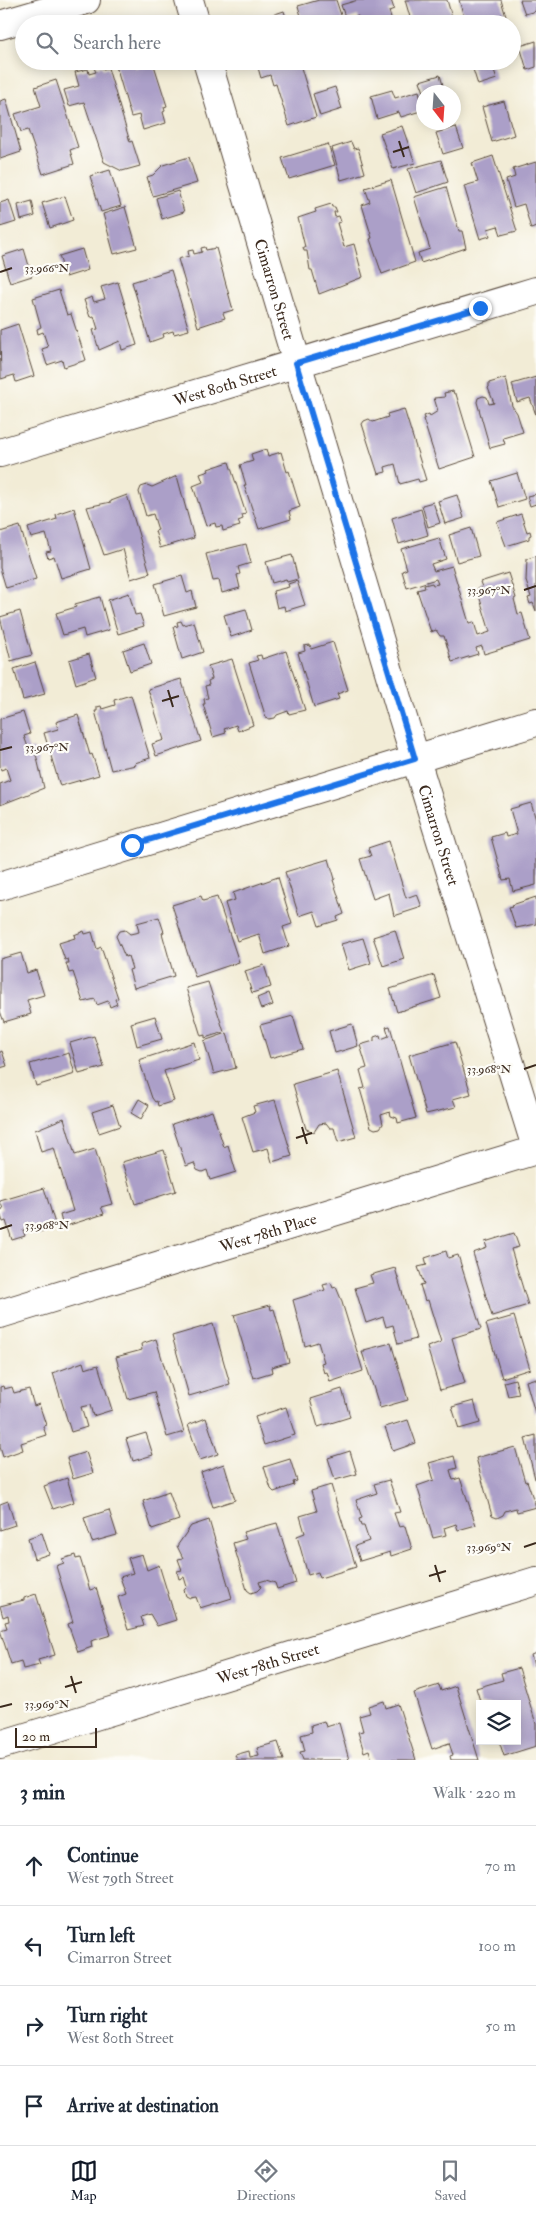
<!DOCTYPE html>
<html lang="en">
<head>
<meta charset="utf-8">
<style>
	:root { --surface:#fff; --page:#f6f6f7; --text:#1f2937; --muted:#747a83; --line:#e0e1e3; --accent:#111827 }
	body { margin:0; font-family:"IM FELL Double Pica",serif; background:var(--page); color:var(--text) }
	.controls { position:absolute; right:15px; bottom:15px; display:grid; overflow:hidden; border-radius:0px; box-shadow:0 2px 12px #0003 }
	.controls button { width:45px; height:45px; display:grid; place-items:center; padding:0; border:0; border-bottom:1px solid var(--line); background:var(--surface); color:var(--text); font:25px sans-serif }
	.compass { position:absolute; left:416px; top:85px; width:45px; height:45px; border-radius:50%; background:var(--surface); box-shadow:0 2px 12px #0003; rotate:163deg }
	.scale { position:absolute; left:15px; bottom:12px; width:82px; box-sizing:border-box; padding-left:5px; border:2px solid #3b2a1e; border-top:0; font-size:14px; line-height:18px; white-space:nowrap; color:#3b2a1e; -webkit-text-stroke:4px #fdfcf7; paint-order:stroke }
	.stop { position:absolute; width:15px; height:15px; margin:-11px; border:4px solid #1a73e8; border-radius:50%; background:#fff }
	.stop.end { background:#1a73e8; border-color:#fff; box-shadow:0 1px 5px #0008 }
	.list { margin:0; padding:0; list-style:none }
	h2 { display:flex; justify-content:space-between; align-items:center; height:65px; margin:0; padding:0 20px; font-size:21px }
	h2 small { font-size:16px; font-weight:400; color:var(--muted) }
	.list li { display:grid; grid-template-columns:32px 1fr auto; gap:15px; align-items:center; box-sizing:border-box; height:80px; padding:0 20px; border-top:1px solid var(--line) }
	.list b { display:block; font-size:19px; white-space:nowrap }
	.list p { margin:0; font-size:16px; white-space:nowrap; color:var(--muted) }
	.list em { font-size:16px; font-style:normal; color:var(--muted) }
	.icon { flex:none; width:28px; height:28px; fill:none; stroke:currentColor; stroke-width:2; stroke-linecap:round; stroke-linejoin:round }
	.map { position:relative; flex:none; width:536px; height:1760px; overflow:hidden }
	.search { position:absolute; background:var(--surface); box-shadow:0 2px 12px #0003; left:15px; right:15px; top:15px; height:55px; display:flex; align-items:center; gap:12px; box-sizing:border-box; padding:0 18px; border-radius:28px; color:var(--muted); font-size:19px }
	.sheet { height:385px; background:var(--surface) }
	nav { display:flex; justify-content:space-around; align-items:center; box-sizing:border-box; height:70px; border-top:1px solid var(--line); background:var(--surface); font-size:14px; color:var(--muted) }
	nav a { display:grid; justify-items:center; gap:2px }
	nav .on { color:var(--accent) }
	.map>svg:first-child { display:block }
	.building { fill:#ab9fc8 }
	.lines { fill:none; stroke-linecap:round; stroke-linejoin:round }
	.street-casing { stroke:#56473a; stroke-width:30 }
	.secondary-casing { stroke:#56473a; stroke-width:30 }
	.street { stroke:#fff; stroke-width:28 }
	.secondary { stroke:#fff; stroke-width:28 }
	.route { stroke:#1a73e8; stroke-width:6 }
	.ticks { fill:none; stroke:#3b2a1e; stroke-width:2 }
	.labels { text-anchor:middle; stroke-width:4.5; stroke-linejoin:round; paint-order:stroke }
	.street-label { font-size:16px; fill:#3b2a1e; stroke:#fdfcf7 }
	.ticks-label { font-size:12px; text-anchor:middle; fill:#3b2a1e; stroke:#fdfcf7; stroke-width:4.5; stroke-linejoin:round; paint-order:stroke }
</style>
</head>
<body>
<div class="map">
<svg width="536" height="1760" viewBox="0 0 536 1760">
	<rect width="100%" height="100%" fill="#fdfcf7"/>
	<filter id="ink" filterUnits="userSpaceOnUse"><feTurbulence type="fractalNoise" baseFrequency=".02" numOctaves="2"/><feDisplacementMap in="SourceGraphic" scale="10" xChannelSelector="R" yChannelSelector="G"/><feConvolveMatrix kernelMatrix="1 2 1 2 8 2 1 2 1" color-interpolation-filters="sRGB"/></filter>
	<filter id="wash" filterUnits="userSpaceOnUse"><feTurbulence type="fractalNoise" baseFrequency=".0096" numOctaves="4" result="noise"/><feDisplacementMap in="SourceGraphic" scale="20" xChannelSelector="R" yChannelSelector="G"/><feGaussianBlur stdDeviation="1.12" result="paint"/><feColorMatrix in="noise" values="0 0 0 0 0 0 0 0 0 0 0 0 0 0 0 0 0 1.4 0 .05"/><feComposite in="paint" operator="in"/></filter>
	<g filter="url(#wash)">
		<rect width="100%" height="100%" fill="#f2ecd6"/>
		<g id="blocks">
			<!-- building -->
			<g class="building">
				<path d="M319,0H336L344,24H303L299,17L301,16L298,6Z"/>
				<path d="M358,0H391L394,9L389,11L393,24H360L358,16L346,20L341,5Z"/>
				<path d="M405,0H447L454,24H412Z"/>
				<path d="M459,0H501L507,20L496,24H466Z"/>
				<path d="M520,0H536V11L525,14Z"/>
				<path d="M284,11L288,24H268L266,17Z"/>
				<path d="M536,41V67L527,70L520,46Z"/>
				<path d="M120,61H133L135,68L153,62L167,106L164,107L165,111L163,112L166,123L143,130L139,115L131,117L115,63Z"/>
				<path d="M256,61H299L316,117L289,126L276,84L273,85L270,75L261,78Z"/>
				<path d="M337,61H355L356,66L340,71Z"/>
				<path d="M477,61H491L497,79L478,85L471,63Z"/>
				<path d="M102,66L103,69L108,68L130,142L132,141L140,166L122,171L104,162L84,102L69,106L64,90L79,86L75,72L88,69L89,74L96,72L94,68Z"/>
				<path d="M440,75L445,92H424L420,81Z"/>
				<path d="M56,80L78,147L70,150L74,164L43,174L28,130L21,132L15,114L41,106L35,87Z"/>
				<path d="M335,87L342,109L320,116L313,94Z"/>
				<path d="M392,90L395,98L419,91L424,110L401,117L399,112L377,119L371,96Z"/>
				<path d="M6,99L21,152L0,159V101Z"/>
				<path d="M504,101L514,135L492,142L482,107Z"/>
				<path d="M402,126L415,163L393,169L380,133Z"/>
				<path d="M456,127L463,148L443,154L436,133Z"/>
				<path d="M351,142L354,149L358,148L365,173L341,180L332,148Z"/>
				<path d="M328,144L335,165L289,179L282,158Z"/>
				<path d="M493,156L517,231L501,235L498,226L488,229L490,236L480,239L464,186L478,182L472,163Z"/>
				<path d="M189,157L197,183L153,196L147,177L153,175L163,165Z"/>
				<path d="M441,160L448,182L416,193L408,169Z"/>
				<path d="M536,162V227L531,229L524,204L514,207L506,180L515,177L513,169Z"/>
				<path d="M110,170L121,206L101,212L90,176Z"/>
				<path d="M391,180L415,262L382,274L370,239L372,238L362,205L370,202L365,188Z"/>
				<path d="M446,187L459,231H462L466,248L421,263L418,253L430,249L414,197Z"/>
				<path d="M178,191L184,212L162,219L156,198Z"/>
				<path d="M65,196L73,220L50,228L42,203Z"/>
				<path d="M9,200L16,222L0,227V203Z"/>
				<path d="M32,201L35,216L21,220L18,205Z"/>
				<path d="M331,204L332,207H335L337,212H334L335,217L339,216L341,222L337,223L344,247L354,244L363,277L319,294L312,270H310L307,251H304L303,247H305L298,218L316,212L315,209Z"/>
				<path d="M125,207L137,248L114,254L103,214Z"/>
				<path d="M205,247L206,250L216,248L233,310L223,313L225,318L198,327L178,259L189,256L188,251L193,250L194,254L202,252L201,248Z"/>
				<path d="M24,249L32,276L10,283L2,256Z"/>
				<path d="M82,249L88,270L66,277L59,256Z"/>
				<path d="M171,270L189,330L174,334L173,331L163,334L164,337L150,342L132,282Z"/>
				<path d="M118,282L137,345L122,350L120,341L99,350L93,330L98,329L94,316L90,317L84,300L92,297L94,302L105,299L101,287Z"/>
				<path d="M59,290L67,315L71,314L86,360L64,367L62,360L47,365L42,349L48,347L43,332L38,334L37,329L41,327L33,298Z"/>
				<path d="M18,324L34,376L16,382L14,375L1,379L0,330Z"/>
				<path d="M536,377V415L530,398L517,402L512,384Z"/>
				<path d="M506,378L512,406L517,413L523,432L503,438L505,444L490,448L477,402L478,398L483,396L487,397L489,404L494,403L488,388L489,387V383Z"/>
				<path d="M453,391L454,394H456L475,457L439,469L423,419L425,418L424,416L429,414L430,416L438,411L434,398L445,397L444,393Z"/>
				<path d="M404,409L426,480L419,482L418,479L400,484L395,464L385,467L386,472L378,474L362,424L364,421L369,419L373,422L388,417L387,414Z"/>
				<path d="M266,449L268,456L281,452L287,472L289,471L300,507L289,511L291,519L259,529L244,485H246L240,465L253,461L251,454Z"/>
				<path d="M229,462L246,514L242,515L243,519L238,521L240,526L223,531L222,526L216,527L215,523L206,526L193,486L203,482L200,474L209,471L208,469Z"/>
				<path d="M517,473L525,499L499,507L491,481Z"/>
				<path d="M177,476L194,538L160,548L155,531L158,530L153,514L146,516L139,492L141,487L147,485L152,487Z"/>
				<path d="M536,494V504L530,506L527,496Z"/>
				<path d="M127,495L150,573L131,579L123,549L104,555L87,507L111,502V501Z"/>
				<path d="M457,495L464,518L445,524L438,501Z"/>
				<path d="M433,502L440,523L428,527L422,505Z"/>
				<path d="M74,508L91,569L61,578L54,556L48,558L46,552L51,551L46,534L31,538L28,528L57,519L56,514Z"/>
				<path d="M421,509L428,535L399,544L392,518Z"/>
				<path d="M521,514L527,532L530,531L531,535L529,536V539L506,546L497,522Z"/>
				<path d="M20,526L36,579L6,588L0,568V532Z"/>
				<path d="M471,528L479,556L457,562L449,535Z"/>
				<path d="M439,538L446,559L431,564L434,571L452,566L469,623L474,622L478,636L490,632L477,589L482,587L480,582L508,573L516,598L514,599L518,614L522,613L530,640L484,654L482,646L476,648L478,654L452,662L444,636H440L436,630L431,632L417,590L425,588L424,585L432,583L433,585L438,584L436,579L407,588L402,571L407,569L401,549Z"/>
				<path d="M246,544L251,563L238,567L240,574L237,575L240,588L222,593L219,580L213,581L206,554Z"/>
				<path d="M292,555L298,579L287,582L286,579L272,583L266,562Z"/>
				<path d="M536,556V611L533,603L530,604L528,598L531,597L526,581L527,559Z"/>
				<path d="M182,576L187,593L192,591L196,607L164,616L155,584Z"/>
				<path d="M297,581L305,605L285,611L284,606L277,608L273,591L289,587L288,584Z"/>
				<path d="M129,593L135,615L140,614L144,626L118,634L108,600Z"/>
				<path d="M100,597L109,630L85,637L83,629L63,635L56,613L76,607L75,604Z"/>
				<path d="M246,609L252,630L231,637L224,615Z"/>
				<path d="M20,611L32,655L11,661L0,617Z"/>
				<path d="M181,621L183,625L194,622L203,652L182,659L173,627L178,626L177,622Z"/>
				<path d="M333,642L348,690L337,694L339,699L314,707L298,653L305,651L304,646L310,645L311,649Z"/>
				<path d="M144,643L151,664L130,671L123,650Z"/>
				<path d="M286,651L305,710L289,714L288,711L277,715L275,718L269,719L266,718L249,663L258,660L256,656L261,655L262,659Z"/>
				<path d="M89,654L96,677L76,684L69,660Z"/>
				<path d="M232,659L253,725L238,731L236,725L224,729L226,733L213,737L203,704H205L204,699L208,698L205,686L209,685L208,681L212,679L208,666Z"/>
				<path d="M35,662L45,694L23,700L14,669Z"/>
				<path d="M181,679L201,741L156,756L152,744L164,740L148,689Z"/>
				<path d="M131,695L150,758L135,763L136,765L111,770L95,711H97V707L101,706L102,709L115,705L114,700Z"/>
				<path d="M23,712L30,734L24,736L29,750L33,748L37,758L44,788L0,805V784L10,780L6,768L1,770L0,766V719Z"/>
				<path d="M78,715L90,755L92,754L99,775L60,786L44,733L58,729L56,722Z"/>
				<path d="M531,803L536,820V885L513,891L510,879L503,880L491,837L505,833L506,837L517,834L510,809Z"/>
				<path d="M389,841L406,898L417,894L422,907L394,916L389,893L373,899L360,859L371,856L368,848Z"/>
				<path d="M329,859L335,879L333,880L344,914L337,917L338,920L319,926L314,911L299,916L285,872Z"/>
				<path d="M278,877L292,924L283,927L289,946L265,954L259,934L237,941L225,903L235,900L233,893Z"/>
				<path d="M201,896L203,901L217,897L239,962L195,977L172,905Z"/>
				<path d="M536,897V924L516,928L509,907L513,906L512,905Z"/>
				<path d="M159,917L164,932L162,933L174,976L134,988L129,970L132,969L128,956L125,957L116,936L119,931L125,930L130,934L139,932L137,923Z"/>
				<path d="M395,930L404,959L383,966L373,937Z"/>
				<path d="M84,931L85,934L92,932L97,949L101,947L118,998L115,999L117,1004L110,1007L108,1001L97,1005L95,999L83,1002L73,972L69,973L66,963H69L68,959L65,960L59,943L75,938L74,935Z"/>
				<path d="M363,938L371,963L349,970L341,944Z"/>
				<path d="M21,953L27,973L36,970L44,995L27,1000L31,1014L4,1022L0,1011V959Z"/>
				<path d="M264,965L271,987L252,993L245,971Z"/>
				<path d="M434,975L441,998L397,1012L390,989Z"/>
				<path d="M208,982L224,1032L205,1038V1035L201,1036L186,988Z"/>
				<path d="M269,993L273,1005L261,1009L257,998Z"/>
				<path d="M155,1016L162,1039L137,1046L131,1023Z"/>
				<path d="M293,1016L303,1049L270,1058L260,1025Z"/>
				<path d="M352,1024L358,1046L335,1053L329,1031Z"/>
				<path d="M390,1026L416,1118L398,1123L397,1118L391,1116L390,1112L381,1115L383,1124L380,1128L375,1129L371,1127L360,1089L365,1088L360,1070L367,1068L360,1045L374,1041V1037L380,1035L381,1039L389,1036L386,1027Z"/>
				<path d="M227,1033L236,1068L214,1074L204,1041Z"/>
				<path d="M94,1036L104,1067L79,1074L70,1043Z"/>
				<path d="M194,1042L199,1060L164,1071L174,1101L158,1106L157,1101L155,1102L152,1098L139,1060Z"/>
				<path d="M455,1042L471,1094L453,1099L456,1107L426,1114L409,1055Z"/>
				<path d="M2,1051L7,1066L0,1068V1052Z"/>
				<path d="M69,1053L75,1074L36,1086L30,1064Z"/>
				<path d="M337,1071L356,1137L338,1142L334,1128H330L326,1123L319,1124L314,1132L306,1129L293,1084Z"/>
				<path d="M139,1099L149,1105L141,1119L131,1113Z"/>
				<path d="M275,1100L292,1156L272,1162L268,1148L253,1152L242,1117L255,1112L253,1106Z"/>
				<path d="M113,1105L120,1126L99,1133L92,1112Z"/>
				<path d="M212,1111L224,1147L228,1145L236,1172L210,1180L207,1170L202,1172L197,1170L194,1163L186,1166L172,1124Z"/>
				<path d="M64,1118L75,1155L95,1149L112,1204L101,1207L104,1214L63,1227L60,1215L73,1211L54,1148L41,1152L35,1130Z"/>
				<path d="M164,1150L176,1191L135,1204L122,1162Z"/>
				<path d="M44,1188L56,1227L36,1233L33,1226L23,1230L25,1236L12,1240L6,1221L3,1222L0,1213V1210L3,1209L0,1201Z"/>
				<path d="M514,1233L519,1247L511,1249L528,1305L492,1316L473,1253L487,1248L485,1242Z"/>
				<path d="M446,1251L448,1258L458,1255L481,1329L452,1338L465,1383L440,1390L427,1347L441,1342L428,1300L425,1301L420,1285L424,1284L418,1267L427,1265L425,1258Z"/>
				<path d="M395,1268L416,1339L398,1344L393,1325L386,1327L383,1317L366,1323L355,1288L373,1283L370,1275Z"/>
				<path d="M331,1283L333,1288L336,1287L341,1299L363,1371L330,1382L327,1372L324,1373L321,1363L324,1362L318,1342L305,1346L293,1300L325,1290L323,1285Z"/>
				<path d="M270,1305L271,1310L274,1309L289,1362L272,1367L273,1372L253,1378L234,1315Z"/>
				<path d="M514,1316L530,1369L502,1378L486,1324Z"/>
				<path d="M213,1324L230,1384L189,1396L172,1336Z"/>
				<path d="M156,1339L184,1432L167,1437L154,1392L128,1399L116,1357L142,1350L141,1344Z"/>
				<path d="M391,1343L408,1400L380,1408L362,1352H365L364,1350Z"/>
				<path d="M83,1362L85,1369L98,1365L112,1410L93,1416L90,1405L81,1407L87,1427L71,1432L53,1373Z"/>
				<path d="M536,1378V1413H535L526,1381Z"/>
				<path d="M515,1379L519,1394L508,1396L504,1382Z"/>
				<path d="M3,1386L4,1389L12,1387L14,1393L29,1389L34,1406L39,1404L46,1425L43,1426L46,1435L21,1443L23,1450L3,1457L0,1447V1387Z"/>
				<path d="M342,1389L350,1417L318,1427L310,1399Z"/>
				<path d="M474,1401L480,1423L459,1429L452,1407Z"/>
				<path d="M286,1407L295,1435L264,1445L255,1417Z"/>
				<path d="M206,1418L218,1454L200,1460L188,1425Z"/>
				<path d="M408,1420L416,1443L393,1451L385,1427Z"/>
				<path d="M146,1433L153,1455L133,1461L126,1439Z"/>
				<path d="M536,1435V1479H535L525,1438Z"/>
				<path d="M515,1447L525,1482L527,1481L536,1507L517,1512L516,1508L505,1511L503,1515L497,1518L492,1516L476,1458Z"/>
				<path d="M350,1451L357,1474L335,1480L328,1458Z"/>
				<path d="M86,1452L93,1473L73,1479L67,1458Z"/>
				<path d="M454,1456L457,1468L450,1470L453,1480L460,1478L476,1525L458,1530L456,1524L444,1528L446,1535L433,1538L417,1486L434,1480L429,1463Z"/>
				<path d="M290,1459L297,1481L293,1482L294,1485L274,1492L271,1489L264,1467Z"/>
				<path d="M224,1464L235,1500L213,1507L201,1472Z"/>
				<path d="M67,1478L74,1502L53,1509L44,1486Z"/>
				<path d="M389,1480L400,1512L394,1513L399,1527L405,1526L412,1549L391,1556L390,1552L360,1561L355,1546L369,1541L364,1526H361L359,1519L362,1518L356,1500L377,1493L374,1484Z"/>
				<path d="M331,1485L356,1567L320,1578L318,1572L308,1575L297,1536L305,1533L300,1516L317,1511L311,1491Z"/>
				<path d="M169,1492L179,1520L152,1529L143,1501Z"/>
				<path d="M8,1501L15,1525L0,1530V1504Z"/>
				<path d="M109,1510L117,1535L92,1542L84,1518Z"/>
				<path d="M209,1520L232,1598L200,1608L196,1597L190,1598L186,1596L184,1590L187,1587L184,1577L179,1579L177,1571L182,1570L178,1559L183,1558L177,1546L191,1526Z"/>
				<path d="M277,1523L296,1583L277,1589L275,1583L266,1580L259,1582L261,1587L257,1591L251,1593L247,1590L233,1543L246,1539L243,1532Z"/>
				<path d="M42,1533L49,1554L34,1559L28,1538Z"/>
				<path d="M142,1554L147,1570L159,1565L176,1620L157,1626L150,1614L141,1617L144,1626L128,1630L118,1597L126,1594L120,1577L133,1573L128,1558Z"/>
				<path d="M75,1555L76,1559L80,1558L90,1590L96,1588L111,1635L91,1641L92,1647L78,1652L68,1624L73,1622L56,1566L64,1563L62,1559Z"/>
				<path d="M36,1594L55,1655L38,1660L40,1665L23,1669L21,1661L11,1664L0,1630L7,1628L5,1622L9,1621L8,1615L3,1617L0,1606L24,1600V1598Z"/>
				<path d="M536,1653V1666H534L531,1655Z"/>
				<path d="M519,1668L536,1724V1746L504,1756L499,1741H517V1704H481L476,1688L503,1680L501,1673Z"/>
				<path d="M439,1685L441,1691L456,1686L479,1760H451L450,1756L453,1755L449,1743L432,1749L414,1693Z"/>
				<path d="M384,1701L386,1708L398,1704L416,1760H372L369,1750L364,1752L358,1732L363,1731L359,1716L370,1713L368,1706Z"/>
				<path d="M324,1721L326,1727L339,1723L349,1760H303L300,1752L305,1751L301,1735L312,1732L311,1725Z"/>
				<path d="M278,1742L284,1760H237L235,1755L249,1751L250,1758L259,1756L257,1748Z"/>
			</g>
		</g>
	</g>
	<g filter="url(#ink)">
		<use href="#blocks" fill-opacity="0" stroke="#56473a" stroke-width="1"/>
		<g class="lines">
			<!-- street casing -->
			<g class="street-casing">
				<g id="street">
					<path d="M189,0L196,24"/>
					<path d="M0,25L86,0"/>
					<path id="s1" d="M207,61L402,715L536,1147"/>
					<path id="s2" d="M0,453L536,291"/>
					<path id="s3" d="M0,1314L536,1150"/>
					<path id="s4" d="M0,1745L536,1581"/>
				</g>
			</g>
			<!-- secondary casing -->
			<g class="secondary-casing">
				<path id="secondary" d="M0,886L536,722"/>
			</g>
			<!-- street -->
			<use href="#street" class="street"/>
			<!-- secondary -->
			<use href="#secondary" class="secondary"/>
		</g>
	</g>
	<g class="lines" filter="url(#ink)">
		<!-- route -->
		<path class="route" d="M132,845L415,759L296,363L480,308"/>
	</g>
	<!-- ticks -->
	<path class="ticks" d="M399,141L404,157M393,152L409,147M0,272L12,268M524,590L536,586M168,690L173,707M162,701L179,696M0,750L12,747M524,1069L536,1065M302,1127L307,1144M296,1138L312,1133M0,1229L12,1225M524,1547L536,1543M435,1565L440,1582M429,1576L446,1571M71,1676L76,1693M65,1687L82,1682M0,1707L12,1704"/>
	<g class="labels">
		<!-- street labels -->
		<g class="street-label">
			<text dy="6" stroke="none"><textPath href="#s1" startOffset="238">Cimarron Street</textPath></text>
			<text dy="6" stroke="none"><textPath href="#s2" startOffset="235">West 80th Street</textPath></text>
			<text dy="6" stroke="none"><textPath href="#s1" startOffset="808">Cimarron Street</textPath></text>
			<text dy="6" stroke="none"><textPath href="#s3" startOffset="280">West 78th Place</textPath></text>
			<text dy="6" stroke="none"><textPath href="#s4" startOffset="280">West 78th Street</textPath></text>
		</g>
	</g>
	<g class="ticks-label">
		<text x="47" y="272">33.966°N</text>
		<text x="489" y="594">33.967°N</text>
		<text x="47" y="751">33.967°N</text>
		<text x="489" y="1073">33.968°N</text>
		<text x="47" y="1229">33.968°N</text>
		<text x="489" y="1551">33.969°N</text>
		<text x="47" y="1708">33.969°N</text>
	</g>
</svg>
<div class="controls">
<button><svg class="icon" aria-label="layers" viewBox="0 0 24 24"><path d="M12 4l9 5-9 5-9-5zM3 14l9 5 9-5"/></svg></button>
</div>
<svg class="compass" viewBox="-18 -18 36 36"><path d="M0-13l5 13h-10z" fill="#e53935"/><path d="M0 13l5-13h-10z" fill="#747a83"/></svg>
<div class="scale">20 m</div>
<div class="stop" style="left:132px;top:845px"></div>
<div class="stop end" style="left:480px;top:308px"></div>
<div class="search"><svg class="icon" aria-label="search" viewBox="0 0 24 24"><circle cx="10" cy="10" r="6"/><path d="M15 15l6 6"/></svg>Search here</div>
</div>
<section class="sheet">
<h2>3 min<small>Walk · 220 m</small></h2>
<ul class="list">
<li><svg class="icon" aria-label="ahead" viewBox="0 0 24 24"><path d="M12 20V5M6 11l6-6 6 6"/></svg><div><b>Continue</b><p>West 79th Street</p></div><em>70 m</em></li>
<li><svg class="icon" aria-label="left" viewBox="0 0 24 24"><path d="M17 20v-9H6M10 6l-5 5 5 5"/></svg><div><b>Turn left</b><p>Cimarron Street</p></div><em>100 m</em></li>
<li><svg class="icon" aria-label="right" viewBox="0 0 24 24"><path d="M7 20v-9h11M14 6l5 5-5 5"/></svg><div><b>Turn right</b><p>West 80th Street</p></div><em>50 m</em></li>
<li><svg class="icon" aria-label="arrive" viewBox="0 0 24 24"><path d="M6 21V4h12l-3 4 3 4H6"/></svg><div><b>Arrive at destination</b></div></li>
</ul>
</section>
<nav>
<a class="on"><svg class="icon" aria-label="map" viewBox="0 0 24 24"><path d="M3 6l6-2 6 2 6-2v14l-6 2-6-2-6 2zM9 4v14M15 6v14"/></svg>Map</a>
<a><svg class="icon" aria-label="directions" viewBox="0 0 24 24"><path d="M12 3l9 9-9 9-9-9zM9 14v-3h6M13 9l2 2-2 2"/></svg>Directions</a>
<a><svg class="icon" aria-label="saved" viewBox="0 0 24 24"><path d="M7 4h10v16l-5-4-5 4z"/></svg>Saved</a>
</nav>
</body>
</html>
